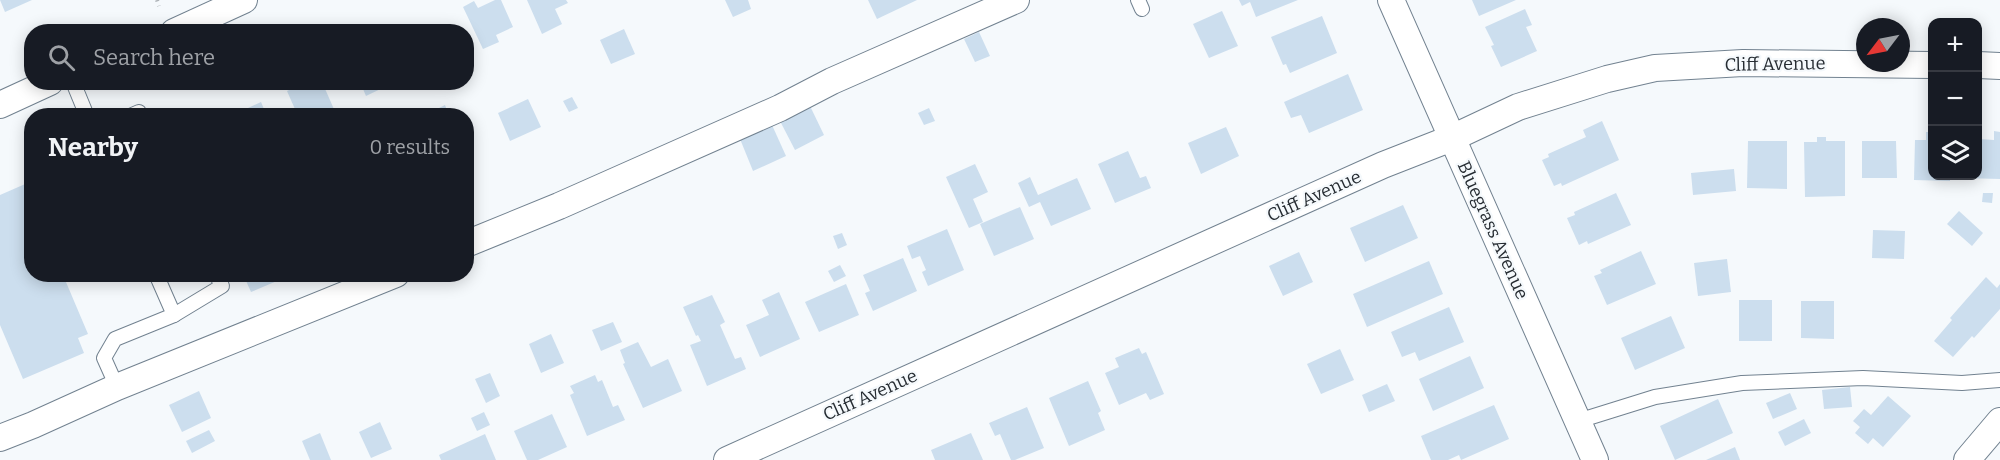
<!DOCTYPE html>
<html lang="en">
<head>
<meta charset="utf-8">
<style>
	:root { --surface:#171b24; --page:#20242c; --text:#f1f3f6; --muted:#9ea1a6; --line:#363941 }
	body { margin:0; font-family:Bitter,serif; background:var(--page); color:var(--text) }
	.controls { position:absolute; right:18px; top:18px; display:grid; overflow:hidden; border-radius:12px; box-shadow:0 3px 15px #0003 }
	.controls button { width:54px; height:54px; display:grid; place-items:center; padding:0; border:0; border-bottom:2px solid var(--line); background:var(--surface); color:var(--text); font:30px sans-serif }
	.compass { position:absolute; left:1856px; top:18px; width:54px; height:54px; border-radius:50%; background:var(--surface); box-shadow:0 3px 15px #0003; rotate:238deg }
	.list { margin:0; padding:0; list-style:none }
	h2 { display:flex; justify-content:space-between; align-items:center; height:78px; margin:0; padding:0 24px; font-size:26px }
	h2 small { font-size:20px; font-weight:400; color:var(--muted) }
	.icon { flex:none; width:33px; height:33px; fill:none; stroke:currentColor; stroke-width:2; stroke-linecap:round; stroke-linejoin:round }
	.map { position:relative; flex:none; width:2000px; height:460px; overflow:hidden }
	.search { position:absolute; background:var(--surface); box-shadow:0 3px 15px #0003; left:24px; top:24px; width:450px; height:66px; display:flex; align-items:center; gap:15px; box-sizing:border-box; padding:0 21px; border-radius:24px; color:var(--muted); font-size:22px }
	.panel { position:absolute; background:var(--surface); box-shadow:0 3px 15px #0003; left:24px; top:108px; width:450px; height:174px; border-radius:24px }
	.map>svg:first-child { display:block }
	.building { fill:#ccdeee }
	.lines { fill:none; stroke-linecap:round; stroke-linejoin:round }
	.service-casing { stroke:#728290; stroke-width:16 }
	.minor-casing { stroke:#728290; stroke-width:28 }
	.path { stroke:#aeb3b7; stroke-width:4; stroke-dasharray:1.5 4.5; stroke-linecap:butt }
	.service { stroke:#fff; stroke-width:14 }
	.minor { stroke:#fff; stroke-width:26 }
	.labels { text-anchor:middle; stroke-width:4.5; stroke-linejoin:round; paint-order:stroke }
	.street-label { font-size:18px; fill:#262c32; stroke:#f5f9fc }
</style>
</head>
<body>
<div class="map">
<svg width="2000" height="460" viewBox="0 0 2000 460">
	<rect width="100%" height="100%" fill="#f5f9fc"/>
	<!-- building -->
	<g class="building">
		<path d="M0,0H32L5,12Z"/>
		<path d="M495,0H501L513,27L496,35L499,42L483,49L463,7L474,1L478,8Z"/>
		<path d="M527,0H566L568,3L555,9L562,24L542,34Z"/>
		<path d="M725,0H748L751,9L733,17Z"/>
		<path d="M868,0H917L877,19Z"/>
		<path d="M1239,0H1298L1256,17L1250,2L1242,6Z"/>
		<path d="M1472,0H1516L1479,16Z"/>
		<path d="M1525,9L1532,25L1526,27L1537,51L1501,67L1491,46L1494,45L1485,27Z"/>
		<path d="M1222,11L1238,46L1209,58L1193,24Z"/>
		<path d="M1322,16L1337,53L1290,73L1286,64L1283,65L1271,37Z"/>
		<path d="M434,26L437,30L445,27L447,32H421Z"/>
		<path d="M624,29L635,54L611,64L600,40Z"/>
		<path d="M979,32L990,56L975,62L964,39Z"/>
		<path d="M1348,74L1363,110L1309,133L1301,115L1291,118L1284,102Z"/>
		<path d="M306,82H322L337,116H298L287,91Z"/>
		<path d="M360,82H395L366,96Z"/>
		<path d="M572,97L578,108L569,112L563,101Z"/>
		<path d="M528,99L541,127L510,141L498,113Z"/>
		<path d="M261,102L267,116H231Z"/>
		<path d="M445,105L449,116H423Z"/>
		<path d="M810,106L824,135L795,150L780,121Z"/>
		<path d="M929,108L935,121L924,125L918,113Z"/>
		<path d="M1602,121L1619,160L1562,186L1561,183L1554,186L1542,160L1549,157L1548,154L1586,137L1583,130Z"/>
		<path d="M772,125L786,156L753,171L740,139Z"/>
		<path d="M1226,127L1239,156L1201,174L1188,143Z"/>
		<path d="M1994,131L2000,132V179L1963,178V176H1978L1979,139L1994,140Z"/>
		<path d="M1926,132H1932V176H1950V181L1914,180L1915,140H1926Z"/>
		<path d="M1817,137H1826V141H1845V196L1805,197L1804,142H1817Z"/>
		<path d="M1748,141H1787V189L1747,188Z"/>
		<path d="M1862,141H1896L1897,178H1862Z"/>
		<path d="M1128,151L1140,178L1146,176L1151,188L1115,203L1098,164Z"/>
		<path d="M975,164L988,192L973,199L983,222L969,228L946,177Z"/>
		<path d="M1734,169L1736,191L1693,195L1691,173Z"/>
		<path d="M1030,177L1038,195L1077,178L1091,209L1051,226L1040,202L1029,207L1018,183Z"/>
		<path d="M32,181V274H50L52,279L63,275L88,334L78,338L84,353L23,379L0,325V195Z"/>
		<path d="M1616,193L1631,225L1588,244L1587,241L1579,245L1567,218L1575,215L1574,212Z"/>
		<path d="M1983,193H1993L1992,203L1982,202Z"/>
		<path d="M1403,205L1418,238L1365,262L1350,228Z"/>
		<path d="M1020,207L1034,239L994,256L980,224Z"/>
		<path d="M1959,211L1983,233L1972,246L1947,224Z"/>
		<path d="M947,229L964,270L928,286L922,272L926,270L920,256L912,259L907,246Z"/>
		<path d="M1873,230L1905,231L1904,259L1872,258Z"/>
		<path d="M842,233L847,245L838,249L833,236Z"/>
		<path d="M1641,251L1656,284L1607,305L1594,276L1602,273L1600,270Z"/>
		<path d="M1299,252L1313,282L1283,296L1269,266Z"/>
		<path d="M903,258L917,291L873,311L865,293L870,291L863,275Z"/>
		<path d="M1727,259L1731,292L1698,296L1694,263Z"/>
		<path d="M1429,261L1443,294L1367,327L1353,294Z"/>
		<path d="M840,265L846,276L834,282L828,271Z"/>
		<path d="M243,274H282L284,278L251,292Z"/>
		<path d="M1986,277L1997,288L2000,284V309L1974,338L1972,336L1953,357L1934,341L1952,320L1950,318Z"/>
		<path d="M846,284L859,315L819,332L805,302Z"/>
		<path d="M779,292L800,339L760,357L746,325L769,315L762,300Z"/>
		<path d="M712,295L725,322L720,325L735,359L741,357L746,369L707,386L690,345L701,341L698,335L696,336L683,307Z"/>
		<rect x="1739" y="300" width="33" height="41"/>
		<path d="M1801,301H1834V339L1801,338Z"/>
		<path d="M1449,307L1464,342L1419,361L1415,352L1402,357L1391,332Z"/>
		<path d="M1671,316L1685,348L1635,370L1621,338Z"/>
		<path d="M613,322L622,342L601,351L592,330Z"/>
		<path d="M551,334L564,363L541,373L529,344Z"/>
		<path d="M638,342L651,367L668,359L682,391L643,408L623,364L625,363L620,350Z"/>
		<path d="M1139,348L1142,354L1146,352L1164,394L1150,400L1146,393L1119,405L1105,373L1119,367L1115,358Z"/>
		<path d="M1340,349L1354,380L1321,394L1307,364Z"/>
		<path d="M1470,356L1484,388L1433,411L1419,379Z"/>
		<path d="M490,373L500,396L486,403L475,379Z"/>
		<path d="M595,375L598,382L602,380L613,407L618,405L625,420L587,436L570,395L574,393L570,386Z"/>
		<path d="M1088,381L1101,411L1098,413L1105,430L1069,446L1049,398Z"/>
		<path d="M1387,384L1395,401L1369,412L1362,395Z"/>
		<path d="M1850,387L1852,407L1824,409L1822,390Z"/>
		<path d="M199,391L211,418L182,432L169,405Z"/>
		<path d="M1790,393L1797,409L1773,419L1766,403Z"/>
		<path d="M1888,396L1911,416L1883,447L1873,438L1868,444L1855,433L1860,427L1853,421L1864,409L1871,415Z"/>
		<path d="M1718,399L1733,433L1675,460L1660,426Z"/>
		<path d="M1494,405L1509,439L1461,460L1459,455L1448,460H1431L1421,436Z"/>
		<path d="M1027,407L1044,448L1015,460H1011L1000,434L995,436L989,423Z"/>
		<path d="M484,412L490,425L477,431L471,418Z"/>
		<path d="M552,414L567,447L538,460H527L514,431Z"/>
		<path d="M1804,419L1811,433L1785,446L1778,432Z"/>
		<path d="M380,422L392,449L371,458L359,432Z"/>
		<path d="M209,430L215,441L192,453L186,441Z"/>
		<path d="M320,433L331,460H310L302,441Z"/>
		<path d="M971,433L983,460H935L931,450Z"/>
		<path d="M485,434L496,460H441L439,455Z"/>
		<path d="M1735,447L1740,460H1706Z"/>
	</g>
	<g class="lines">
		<!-- service casing -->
		<g class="service-casing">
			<g id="service">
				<path d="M1138,0L1142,9"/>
				<path d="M73,82L87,116"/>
				<path d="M130,116L139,112L141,116"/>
				<path d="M156,274L174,315"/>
				<path d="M117,387L104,358L115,339L174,315L222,286L216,274"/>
				<path d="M1578,421L1655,397L1742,383L1863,378L1962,383L2000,380"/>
			</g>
		</g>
		<!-- minor casing -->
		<g class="minor-casing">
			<g id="minor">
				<path d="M1391,0L1595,460"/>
				<path d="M174,32L244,0"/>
				<path d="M1978,65L2000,66"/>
				<path d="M0,105L50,82"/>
				<path d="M466,244L559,206L780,108L832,81L1016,0"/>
				<path d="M0,438L33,425L117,387L396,274"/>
				<path d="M727,460L1383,165L1452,138L1518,107L1607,79L1655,68L1743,63L1932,65"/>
				<path d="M1967,460L2000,421"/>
			</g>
		</g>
		<!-- path -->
		<path class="path" d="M157,0L159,6"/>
		<!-- service -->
		<use href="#service" class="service"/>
		<!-- minor -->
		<use href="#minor" class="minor"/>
	</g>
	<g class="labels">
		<!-- street labels -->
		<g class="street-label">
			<text transform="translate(1775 64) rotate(-1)" y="6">Cliff Avenue</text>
			<text transform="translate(1314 196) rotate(-24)" y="6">Cliff Avenue</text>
			<text transform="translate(1493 230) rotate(66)" y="6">Bluegrass Avenue</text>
			<text transform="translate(870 395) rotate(-24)" y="6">Cliff Avenue</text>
		</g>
	</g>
</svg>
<div class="controls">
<button>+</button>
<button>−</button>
<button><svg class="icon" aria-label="layers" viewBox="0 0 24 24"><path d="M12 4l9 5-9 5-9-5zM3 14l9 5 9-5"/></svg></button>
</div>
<svg class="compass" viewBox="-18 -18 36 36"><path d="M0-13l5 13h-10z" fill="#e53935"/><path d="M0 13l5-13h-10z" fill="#9ea1a6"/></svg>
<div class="search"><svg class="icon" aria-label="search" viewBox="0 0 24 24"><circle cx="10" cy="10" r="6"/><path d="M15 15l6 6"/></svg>Search here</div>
<section class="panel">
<h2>Nearby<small>0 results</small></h2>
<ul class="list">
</ul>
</section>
</div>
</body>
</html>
